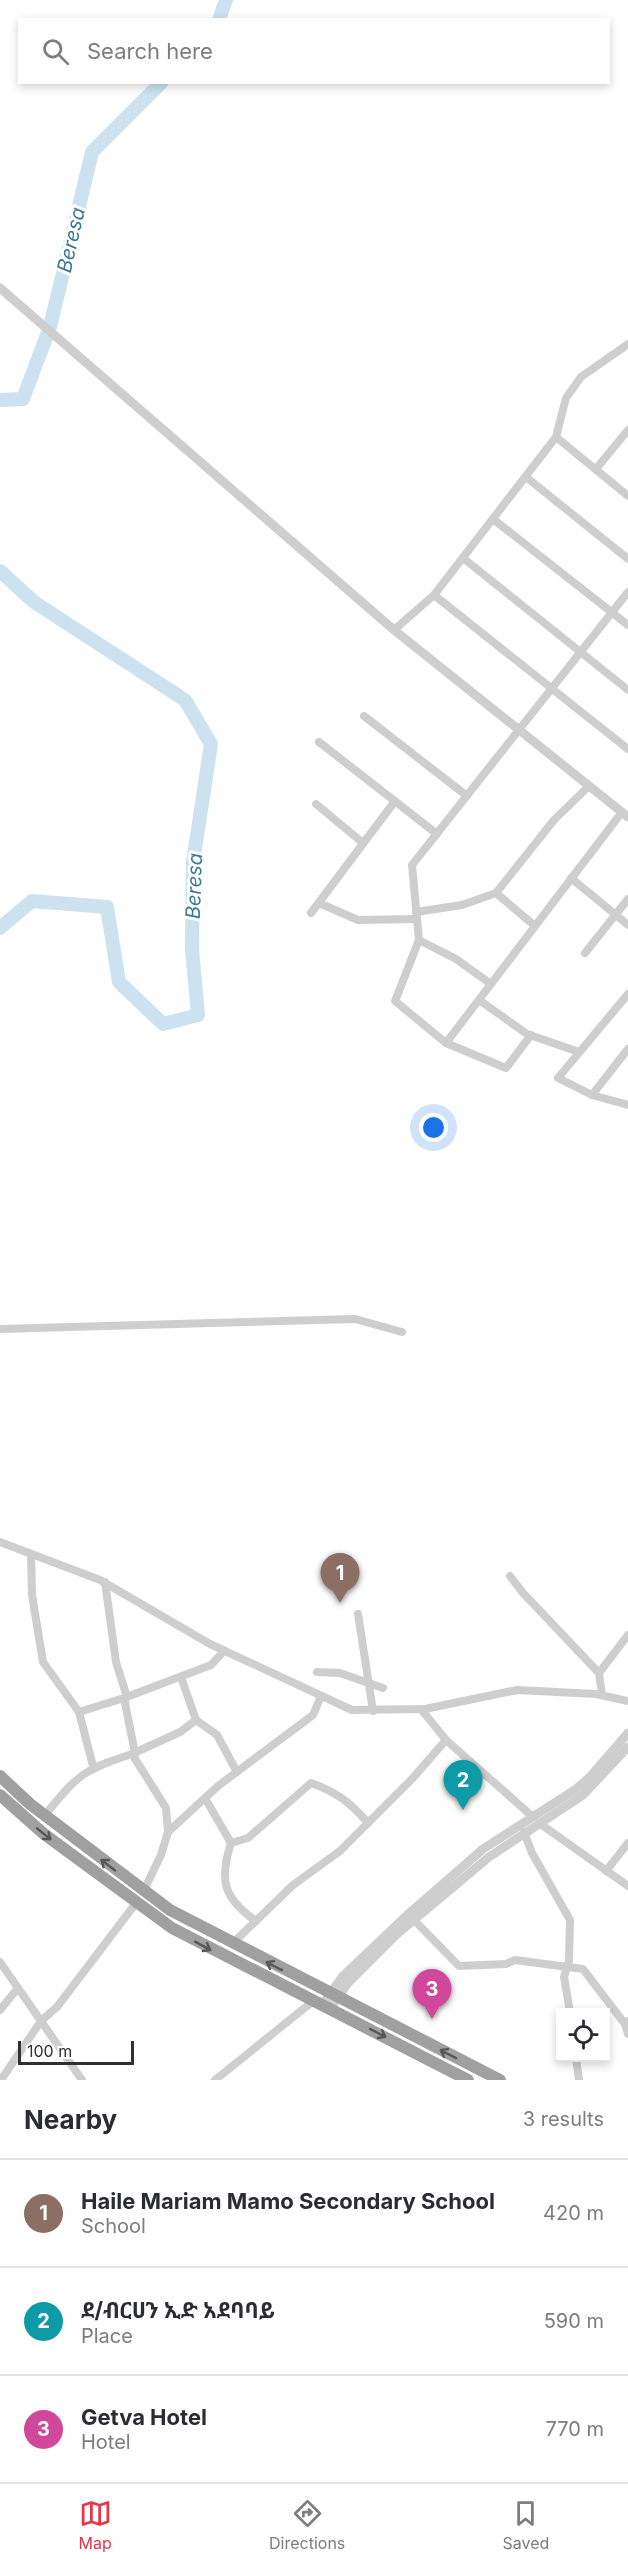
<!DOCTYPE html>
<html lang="en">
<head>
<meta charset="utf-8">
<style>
	:root { --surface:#fff; --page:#f2f2f3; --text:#2b2b33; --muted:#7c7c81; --line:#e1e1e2; --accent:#e8344a }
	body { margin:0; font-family:Inter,"Noto Sans Ethiopic",sans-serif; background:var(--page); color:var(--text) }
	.controls { position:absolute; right:18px; bottom:18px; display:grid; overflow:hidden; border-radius:0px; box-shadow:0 3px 9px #0003 }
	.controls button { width:54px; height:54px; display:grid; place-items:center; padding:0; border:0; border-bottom:2px solid var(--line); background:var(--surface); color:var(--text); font:30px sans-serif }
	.scale { position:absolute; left:18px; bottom:15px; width:116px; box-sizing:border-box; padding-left:6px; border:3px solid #313131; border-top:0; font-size:16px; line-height:21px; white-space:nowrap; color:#313131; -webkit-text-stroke:4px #fff; paint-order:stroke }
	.you { position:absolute; left:434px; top:1128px; width:21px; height:21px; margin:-15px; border:4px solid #fff; border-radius:50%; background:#1a73e8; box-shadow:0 0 0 9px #1a73e833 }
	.badge { display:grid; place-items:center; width:39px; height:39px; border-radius:50%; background:var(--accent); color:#fff; font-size:20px; font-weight:700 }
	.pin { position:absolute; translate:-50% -50px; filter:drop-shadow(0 2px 3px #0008) }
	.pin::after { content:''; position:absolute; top:32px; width:21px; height:18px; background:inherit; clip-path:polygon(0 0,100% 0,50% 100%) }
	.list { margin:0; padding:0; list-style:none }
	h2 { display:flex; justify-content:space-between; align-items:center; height:78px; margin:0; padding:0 24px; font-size:26px }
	h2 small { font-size:20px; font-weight:400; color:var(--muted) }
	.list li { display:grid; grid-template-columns:39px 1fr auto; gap:18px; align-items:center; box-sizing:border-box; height:108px; padding:0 24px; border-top:2px solid var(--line) }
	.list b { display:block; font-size:22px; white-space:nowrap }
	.list p { margin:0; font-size:20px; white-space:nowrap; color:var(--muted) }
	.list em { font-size:20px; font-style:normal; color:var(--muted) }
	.icon { flex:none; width:33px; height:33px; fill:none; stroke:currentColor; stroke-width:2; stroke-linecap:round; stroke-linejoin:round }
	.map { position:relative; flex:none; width:628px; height:2080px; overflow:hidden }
	.search { position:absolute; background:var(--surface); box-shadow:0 3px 9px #0003; left:18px; right:18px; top:18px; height:66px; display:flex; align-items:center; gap:15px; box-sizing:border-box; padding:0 21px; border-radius:0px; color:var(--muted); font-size:22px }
	.sheet { height:402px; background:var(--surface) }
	nav { display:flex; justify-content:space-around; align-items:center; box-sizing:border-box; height:84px; border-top:2px solid var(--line); background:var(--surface); font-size:16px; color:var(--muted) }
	nav a { display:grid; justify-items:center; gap:3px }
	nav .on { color:var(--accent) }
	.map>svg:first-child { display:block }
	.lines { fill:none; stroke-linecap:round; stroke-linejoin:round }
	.river { stroke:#cce2ee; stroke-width:14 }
	.minor { stroke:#cecece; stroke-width:8 }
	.tertiary { stroke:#cecece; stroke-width:9 }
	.trunk { stroke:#a0a0a0; stroke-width:12 }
	.oneway { stroke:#585858 }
	.labels { text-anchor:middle; stroke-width:6; stroke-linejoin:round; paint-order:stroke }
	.water-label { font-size:20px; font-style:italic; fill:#3d7896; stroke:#fff }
</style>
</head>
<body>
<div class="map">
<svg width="628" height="2080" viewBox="0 0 628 2080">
	<rect width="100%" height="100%" fill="#fff"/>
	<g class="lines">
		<!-- river -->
		<g class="river">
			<path d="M219,20L226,0"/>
			<path d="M0,400L23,399L50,327L92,152L162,82"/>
			<path d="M0,571L34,602L185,700L211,744L193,862L192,949L198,1015L163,1024L119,982L107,907L32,901L0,928"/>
		</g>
		<!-- minor -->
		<g class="minor">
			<path d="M556,437L566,398L581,377L628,344"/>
			<path d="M596,469L628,430"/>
			<path d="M526,477L628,559"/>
			<path d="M493,519L628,625"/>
			<path d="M463,558L628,690"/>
			<path d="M434,595L628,749"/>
			<path d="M394,630L434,595L556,437L628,496"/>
			<path d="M364,716L467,796"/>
			<path d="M319,742L437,834"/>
			<path d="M316,804L363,843"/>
			<path d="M622,812L446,1043L395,1001L419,940L412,865L628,592"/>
			<path d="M571,878L628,925"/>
			<path d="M319,903L358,920L417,919"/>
			<path d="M416,912L462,905L496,893"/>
			<path d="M311,913L395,801"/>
			<path d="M535,926L496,893L554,820L589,786"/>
			<path d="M419,940L456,959L491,984"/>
			<path d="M585,953L628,899"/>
			<path d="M628,994L558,1078L592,1095L628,1049"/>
			<path d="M479,1000L527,1034L579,1052"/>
			<path d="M446,1043L506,1068L531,1035"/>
			<path d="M592,1095L628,1105"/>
			<path d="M0,1329L355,1319L402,1332"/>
			<path d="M0,1542L100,1580L210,1644L352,1710L425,1709L517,1690L596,1694L628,1701"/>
			<path d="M31,1554L32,1595L43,1662L79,1712"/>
			<path d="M510,1576L523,1593L599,1673L602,1695"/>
			<path d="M105,1582L116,1662L127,1697"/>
			<path d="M358,1614L373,1711"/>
			<path d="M317,1672L340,1673L383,1688"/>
			<path d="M599,1673L628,1635"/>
			<path d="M181,1677L196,1720"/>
			<path d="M124,1698L211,1665L224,1651"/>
			<path d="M446,1740L533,1817"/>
			<path d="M132,1754L180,1732L196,1720L217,1735L237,1772"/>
			<path d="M93,1766L79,1712L124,1698L135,1753"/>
			<path d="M205,1798L231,1843C219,1880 223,1898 256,1921"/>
			<path d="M45,1815C77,1776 82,1770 132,1754L166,1808L168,1832"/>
			<path d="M539,1823L628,1886"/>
			<path d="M524,1832L532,1853L570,1920L569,1961L564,1977L570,2012"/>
			<path d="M231,1843L248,1838L311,1783C336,1792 350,1802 368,1823"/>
			<path d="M606,1871L628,1843"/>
			<path d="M143,1892L161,1855L168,1832L218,1786L313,1715L321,1696"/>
			<path d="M414,1920L459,1966L506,1964L515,1960L583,1969L625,2024L628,2021"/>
			<path d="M232,1944L293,1885L340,1851L412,1779L446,1740L421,1709"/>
			<path d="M0,1962L82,2080"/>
			<path d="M0,2010L18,1988"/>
			<path d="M625,2024L628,2034"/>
			<path d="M576,2058L579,2080"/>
			<path d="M1,2080L41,2021L57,2007L136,1903"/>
			<path d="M215,2080L312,2002"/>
		</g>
		<!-- tertiary -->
		<g class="tertiary">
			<path d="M0,288L394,630L628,817"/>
			<path d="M322,2005L342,1977L404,1918L483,1849L576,1789L590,1777L628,1733"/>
			<path d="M330,2009L348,1983L397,1934L489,1857L583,1795L628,1747"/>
		</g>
		<!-- trunk -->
		<g class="trunk">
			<path d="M0,1776L30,1804L170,1910L500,2080"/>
			<path d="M0,1795L44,1834L172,1928L468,2080"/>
		</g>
	</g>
	<!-- one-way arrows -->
	<defs><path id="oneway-shaft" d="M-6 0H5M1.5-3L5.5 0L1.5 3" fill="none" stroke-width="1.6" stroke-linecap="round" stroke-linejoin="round" transform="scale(1.5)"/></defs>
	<g class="oneway">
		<use href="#oneway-shaft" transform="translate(44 1834) rotate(39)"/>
		<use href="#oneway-shaft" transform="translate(108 1865) rotate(-142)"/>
		<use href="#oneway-shaft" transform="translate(203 1946) rotate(29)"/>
		<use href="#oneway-shaft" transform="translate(274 1966) rotate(-153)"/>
		<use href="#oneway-shaft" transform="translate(378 2033) rotate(27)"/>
		<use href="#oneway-shaft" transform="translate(448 2054) rotate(-153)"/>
	</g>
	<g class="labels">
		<!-- water labels -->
		<g class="water-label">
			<text transform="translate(71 240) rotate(-77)" y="7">Beresa</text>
			<text transform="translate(194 886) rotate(-88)" y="7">Beresa</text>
		</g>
	</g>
</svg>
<div class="controls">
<button><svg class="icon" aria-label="locate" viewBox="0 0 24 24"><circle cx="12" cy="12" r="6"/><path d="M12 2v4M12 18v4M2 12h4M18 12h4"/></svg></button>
</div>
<div class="scale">100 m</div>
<div class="you"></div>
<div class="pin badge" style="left:340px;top:1603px;background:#8d6e63">1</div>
<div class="pin badge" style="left:463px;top:1810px;background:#0f9aa8">2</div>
<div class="pin badge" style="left:432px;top:2019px;background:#d1479c">3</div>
<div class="search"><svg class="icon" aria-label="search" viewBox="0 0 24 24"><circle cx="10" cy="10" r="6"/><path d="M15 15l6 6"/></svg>Search here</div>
</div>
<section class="sheet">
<h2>Nearby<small>3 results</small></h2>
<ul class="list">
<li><span class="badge" style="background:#8d6e63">1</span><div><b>Haile Mariam Mamo Secondary School</b><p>School</p></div><em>420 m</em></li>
<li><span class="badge" style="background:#0f9aa8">2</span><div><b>ደ/ብርሀን ኢድ አደባባይ</b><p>Place</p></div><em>590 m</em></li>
<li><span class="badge" style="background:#d1479c">3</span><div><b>Getva Hotel</b><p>Hotel</p></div><em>770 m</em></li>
</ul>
</section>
<nav>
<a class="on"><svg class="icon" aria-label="map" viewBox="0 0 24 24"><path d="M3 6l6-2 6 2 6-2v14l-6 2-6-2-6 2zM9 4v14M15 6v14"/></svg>Map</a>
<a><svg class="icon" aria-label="directions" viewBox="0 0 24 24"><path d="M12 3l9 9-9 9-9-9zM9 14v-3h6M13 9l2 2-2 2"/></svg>Directions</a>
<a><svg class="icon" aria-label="saved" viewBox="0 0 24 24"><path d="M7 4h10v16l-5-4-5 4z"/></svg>Saved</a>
</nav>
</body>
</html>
